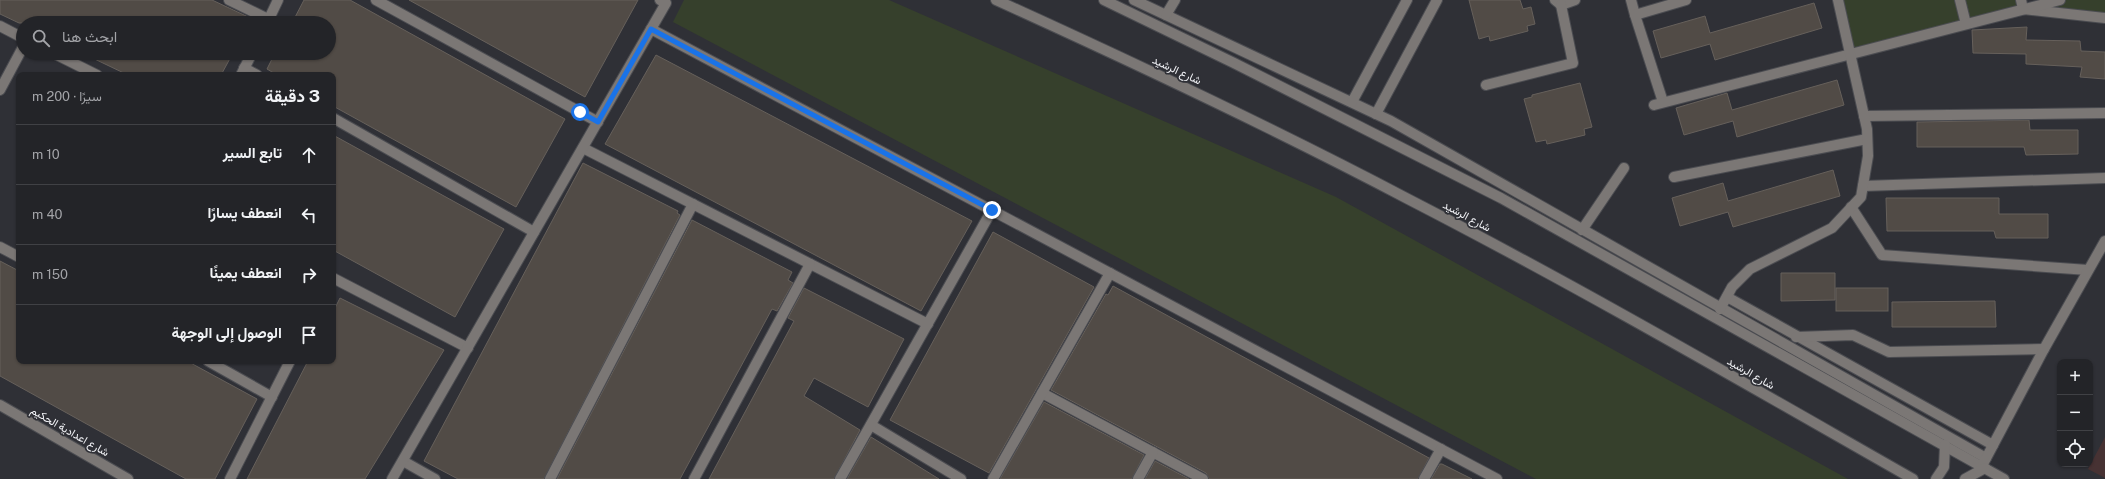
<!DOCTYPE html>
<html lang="ar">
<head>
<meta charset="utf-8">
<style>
	:root { --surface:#232428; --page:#2f3034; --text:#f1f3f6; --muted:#a3a4a8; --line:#404145 }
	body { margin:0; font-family:"Public Sans",Vazirmatn,sans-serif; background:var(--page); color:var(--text); direction:rtl }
	.controls { position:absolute; right:12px; bottom:12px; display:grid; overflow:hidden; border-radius:8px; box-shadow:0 1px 3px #0004 }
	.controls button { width:36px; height:36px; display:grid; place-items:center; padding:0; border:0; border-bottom:1px solid var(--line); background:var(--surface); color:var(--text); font:20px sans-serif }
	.stop { position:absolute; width:12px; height:12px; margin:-9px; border:3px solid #1a73e8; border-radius:50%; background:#fff }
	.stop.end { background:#1a73e8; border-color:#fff; box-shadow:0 1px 4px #0008 }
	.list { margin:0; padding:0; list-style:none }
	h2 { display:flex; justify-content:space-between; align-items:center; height:52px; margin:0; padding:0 16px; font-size:17px }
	h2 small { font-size:13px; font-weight:400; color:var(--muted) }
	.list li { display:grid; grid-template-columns:26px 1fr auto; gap:12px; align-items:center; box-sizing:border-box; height:60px; padding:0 16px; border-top:1px solid var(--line) }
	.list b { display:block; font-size:15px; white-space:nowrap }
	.list em { font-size:13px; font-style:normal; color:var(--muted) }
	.icon { flex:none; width:22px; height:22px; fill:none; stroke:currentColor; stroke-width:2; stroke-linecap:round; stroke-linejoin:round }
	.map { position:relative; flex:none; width:2105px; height:479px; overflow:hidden; direction:ltr }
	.search { position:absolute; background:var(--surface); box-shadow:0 1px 3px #0004; left:16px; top:16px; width:320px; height:44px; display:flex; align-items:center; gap:10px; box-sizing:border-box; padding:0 14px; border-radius:22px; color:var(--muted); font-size:15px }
	.panel { position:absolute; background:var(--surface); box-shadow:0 1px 3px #0004; left:16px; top:72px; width:320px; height:292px; border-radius:8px; direction:rtl }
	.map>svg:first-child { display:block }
	.industrial { fill:#473233 }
	.green { fill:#36402c }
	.building { fill:#514b46; stroke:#66605b }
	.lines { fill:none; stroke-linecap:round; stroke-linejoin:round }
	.minor-casing { stroke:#4b4c51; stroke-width:12 }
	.minor { stroke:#7b7775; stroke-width:10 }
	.route { stroke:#1a73e8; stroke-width:5 }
	.labels { text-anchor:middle; stroke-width:3.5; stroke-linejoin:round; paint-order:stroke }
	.street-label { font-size:11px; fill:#f4f5f9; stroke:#2f3036 }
</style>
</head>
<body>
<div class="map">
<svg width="2105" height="479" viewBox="0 0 2105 479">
	<rect width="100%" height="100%" fill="#2f3036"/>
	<!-- industrial -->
	<path class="industrial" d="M2105,437V478L2088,469Z"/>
	<!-- green -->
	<g class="green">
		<path d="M684,0H889L1336,197L1848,479H1536L673,22Z"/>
		<path d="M1838,0H2021L2023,9L2060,0H2105V18L2023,9L1851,54Z"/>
	</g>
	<!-- building -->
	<g class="building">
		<path d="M0,0H212L261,23H19L0,14Z"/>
		<path d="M304,0H350L565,119L516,207L333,106V75H277L267,69L275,53H329V23H292Z"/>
		<path d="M409,0H638L585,97Z"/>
		<path d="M1469,0H1520L1523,9L1531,7L1535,24L1527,26L1528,31L1490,41L1489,36L1479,39Z"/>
		<path d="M1814,3L1822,28L1715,60L1710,44L1661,58L1653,31L1705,16L1710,33Z"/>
		<path d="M2027,27L2026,40L2080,41L2081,51L2105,52V79L2080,77L2082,67L2026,64V54L1973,53L1972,30Z"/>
		<path d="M82,53H233L221,75H128Z"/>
		<path d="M656,55L972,221L921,311L605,144Z"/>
		<path d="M1837,80L1844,105L1737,137L1733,121L1684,135L1676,108L1727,93L1732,110Z"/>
		<path d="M1580,83L1592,127L1584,129L1585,135L1547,144L1546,140L1536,142L1524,99L1532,97V95Z"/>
		<path d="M2029,120L2030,130H2078V154L2026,155L2024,147H1917V122Z"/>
		<path d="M333,135L504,229L455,317L333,250Z"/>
		<path d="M583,163L678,211L677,213L680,215L544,479H458L424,461Z"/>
		<path d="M1833,170L1840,196L1733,227L1728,212L1680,226L1672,198L1723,183L1728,201Z"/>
		<path d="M1886,198H1999V214H2048V238H1996L1994,231H1887Z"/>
		<path d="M692,220L792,272L788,280L793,283L777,311L772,309L680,479H557Z"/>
		<path d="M993,232L1094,287L989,473L890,420Z"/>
		<path d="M0,261L19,271V361H187L257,399L215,479H186L0,376Z"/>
		<path d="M1781,273H1835V300L1781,301Z"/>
		<path d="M1113,286L1429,458L1418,479H1209L1206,473L1051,390L1106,294L1108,295Z"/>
		<path d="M804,288L904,339L868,407L814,378L804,396L860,430L834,479H709L794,321L788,318Z"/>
		<rect x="1836" y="288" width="52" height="23"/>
		<path d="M340,298L444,350L365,479H247L308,361H333V312Z"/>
		<path d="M1995,301L1996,327H1892V302Z"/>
		<path d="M1044,402L1144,455L1132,479H1000Z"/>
		<path d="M871,437L884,445L939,479H847Z"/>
		<path d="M1155,461L1189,479H1145Z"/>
		<path d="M1440,464H1442L1472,479H1431Z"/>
	</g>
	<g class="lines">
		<!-- minor casing -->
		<g class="minor-casing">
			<g id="minor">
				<path d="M229,0L268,19"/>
				<path d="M376,0L598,122"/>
				<path d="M660,0L666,3L651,29L1497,479"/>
				<path d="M996,0C1135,63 1273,128 1408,199C1579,287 1746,384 1913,479"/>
				<path d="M1104,0L1234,63L1501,198L2004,479"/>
				<path d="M1134,0L1391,121L1986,458"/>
				<path d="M1555,0L1561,5L1575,0"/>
				<path d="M1631,0L1635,15"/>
				<path d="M1960,0L1966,24"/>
				<path d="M2021,0L2023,9L2105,18"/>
				<path d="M1166,15L1175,0"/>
				<path d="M267,23L278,0"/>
				<path d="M0,26L23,38"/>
				<path d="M53,53L97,75"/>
				<path d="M244,68L257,75"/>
				<path d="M241,75L252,53"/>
				<path d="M1486,85L1573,63L1561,5"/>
				<path d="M0,90L23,47"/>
				<path d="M1352,102L1407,0"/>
				<path d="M1663,102L1635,15L1686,0"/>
				<path d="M1654,105L2060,0"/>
				<path d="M1376,114L1437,0"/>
				<path d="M1864,116L2105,113"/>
				<path d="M333,118L534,232"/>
				<path d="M583,148L928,324"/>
				<path d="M1674,177L1867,139"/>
				<path d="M1863,186L2105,178"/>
				<path d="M1851,207L1882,255L2088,270"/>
				<path d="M1582,230L1624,168"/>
				<path d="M0,247L19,257"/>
				<path d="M333,278L468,348"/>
				<path d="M1727,297L1993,445"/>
				<path d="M1720,309L1732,287L1750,269L1832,228L1861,197L1868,156L1867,129L1838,0"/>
				<path d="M1796,337L1853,335L1889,352L2044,349"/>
				<path d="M208,361L272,397"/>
				<path d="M1042,393L1203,479"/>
				<path d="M0,405L128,479"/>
				<path d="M871,425L961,479"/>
				<path d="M403,461L435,479"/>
				<path d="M1983,464L2044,349L2105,241"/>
				<path d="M230,479L290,361"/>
				<path d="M392,479L651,29"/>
				<path d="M550,479L693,204"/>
				<path d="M694,479L810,264"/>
				<path d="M840,479L992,210"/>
				<path d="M993,479L1110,273"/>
				<path d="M1138,479L1153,452"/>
				<path d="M1424,479L1441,449"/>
				<path d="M1936,479L1944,467L1945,445"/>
				<path d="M1965,479L1985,468"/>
			</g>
		</g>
		<!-- minor -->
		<use href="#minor" class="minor"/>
	</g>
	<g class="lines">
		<!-- route -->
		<path class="route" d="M580,112L598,122L651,29L992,210"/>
	</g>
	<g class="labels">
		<!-- street labels -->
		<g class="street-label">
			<text transform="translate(1177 70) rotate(25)" y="4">شارع الرشيد</text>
			<text transform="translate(1467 216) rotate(28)" y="4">شارع الرشيد</text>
			<text transform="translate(1751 373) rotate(30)" y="4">شارع الرشيد</text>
			<text transform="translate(70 431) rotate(30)" y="4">شارع اعدادية الحكيم</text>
		</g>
	</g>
</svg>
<div class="controls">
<button>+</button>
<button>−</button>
<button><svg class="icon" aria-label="locate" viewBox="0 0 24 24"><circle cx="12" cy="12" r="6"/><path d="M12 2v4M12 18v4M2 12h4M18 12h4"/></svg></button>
</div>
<div class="stop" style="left:580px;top:112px"></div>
<div class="stop end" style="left:992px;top:210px"></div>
<div class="search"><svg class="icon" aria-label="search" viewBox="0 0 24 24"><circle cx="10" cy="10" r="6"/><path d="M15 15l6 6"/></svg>ابحث هنا</div>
<section class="panel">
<h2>3 دقيقة<small>سيرًا · 200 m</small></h2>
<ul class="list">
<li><svg class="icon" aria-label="ahead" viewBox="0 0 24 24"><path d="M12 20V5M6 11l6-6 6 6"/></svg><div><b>تابع السير</b></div><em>10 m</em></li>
<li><svg class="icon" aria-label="left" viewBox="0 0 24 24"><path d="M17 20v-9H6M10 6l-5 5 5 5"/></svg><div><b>انعطف يسارًا</b></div><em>40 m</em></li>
<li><svg class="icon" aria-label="right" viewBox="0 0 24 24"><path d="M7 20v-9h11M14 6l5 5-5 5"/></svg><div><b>انعطف يمينًا</b></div><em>150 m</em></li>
<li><svg class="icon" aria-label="arrive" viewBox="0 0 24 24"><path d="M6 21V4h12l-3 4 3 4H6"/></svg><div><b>الوصول إلى الوجهة</b></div></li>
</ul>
</section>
</div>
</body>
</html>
